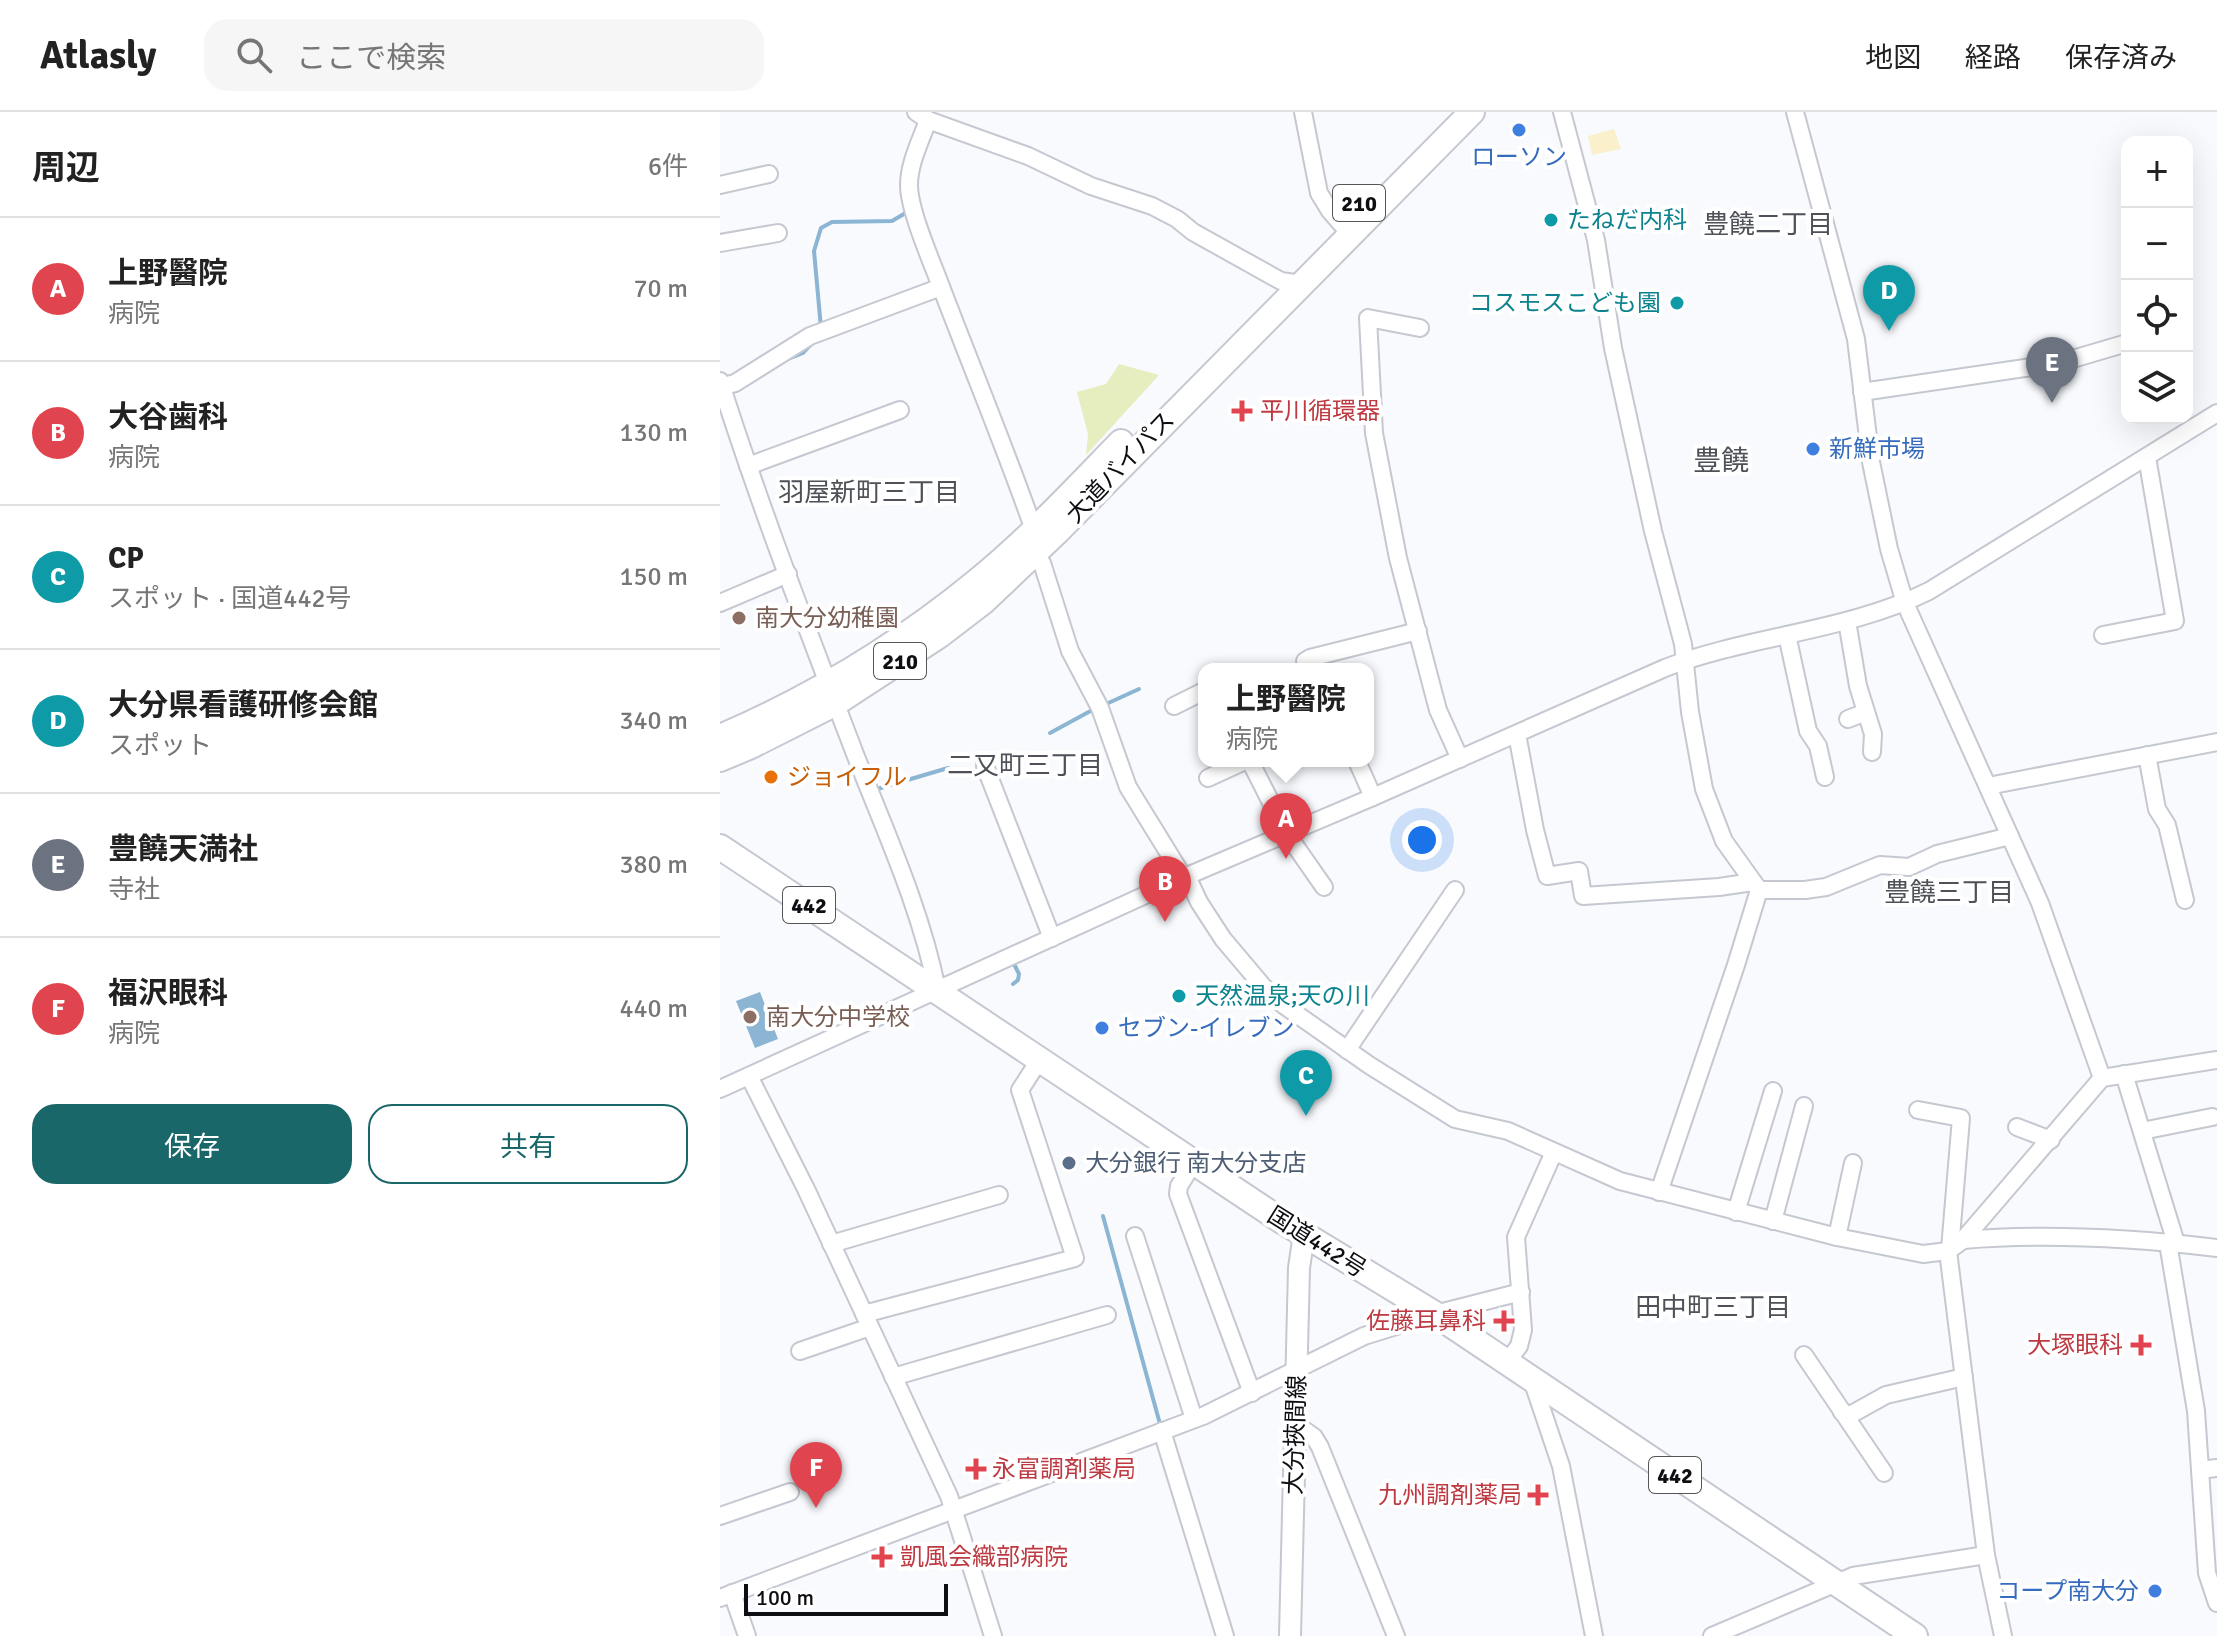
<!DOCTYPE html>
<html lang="ja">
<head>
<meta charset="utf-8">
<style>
	:root { --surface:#fff; --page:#f6f6f6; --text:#222; --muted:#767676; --line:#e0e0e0; --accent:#1a676a }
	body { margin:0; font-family:Signika,"Noto Sans JP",sans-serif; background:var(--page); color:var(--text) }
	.controls { position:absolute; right:24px; top:24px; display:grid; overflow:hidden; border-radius:16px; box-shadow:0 8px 32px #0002 }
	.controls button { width:72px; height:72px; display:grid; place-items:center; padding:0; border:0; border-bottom:2px solid var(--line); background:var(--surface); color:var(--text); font:40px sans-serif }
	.scale { position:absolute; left:24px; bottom:20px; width:204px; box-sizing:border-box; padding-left:8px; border:4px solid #0d0e11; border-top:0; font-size:22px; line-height:28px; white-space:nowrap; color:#0d0e11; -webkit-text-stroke:6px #fff; paint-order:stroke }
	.you { position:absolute; left:702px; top:728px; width:28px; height:28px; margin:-20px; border:6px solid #fff; border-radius:50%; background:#1a73e8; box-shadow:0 0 0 12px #1a73e833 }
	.badge { display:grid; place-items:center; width:52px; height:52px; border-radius:50%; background:var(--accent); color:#fff; font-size:26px; font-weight:700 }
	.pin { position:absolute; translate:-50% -66px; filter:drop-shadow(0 2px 4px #0008) }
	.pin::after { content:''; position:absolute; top:42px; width:28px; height:24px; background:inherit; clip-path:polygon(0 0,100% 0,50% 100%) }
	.popup { position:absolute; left:478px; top:551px; width:176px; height:104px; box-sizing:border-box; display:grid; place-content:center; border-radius:16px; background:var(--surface); filter:drop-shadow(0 2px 6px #0005); font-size:26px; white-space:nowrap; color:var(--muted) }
	.popup b { font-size:30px; color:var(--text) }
	.popup::after { content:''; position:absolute; left:50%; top:100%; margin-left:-16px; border:16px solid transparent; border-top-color:var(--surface) }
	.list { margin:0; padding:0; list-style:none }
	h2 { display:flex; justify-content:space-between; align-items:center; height:104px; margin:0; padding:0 32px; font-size:34px }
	h2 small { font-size:26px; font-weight:400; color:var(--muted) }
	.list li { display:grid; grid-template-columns:52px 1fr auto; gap:24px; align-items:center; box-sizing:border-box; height:144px; padding:0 32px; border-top:2px solid var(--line) }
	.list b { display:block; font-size:30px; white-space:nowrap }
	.list p { margin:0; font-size:26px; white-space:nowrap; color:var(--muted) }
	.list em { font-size:26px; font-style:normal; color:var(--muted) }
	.actions { display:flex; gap:16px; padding:24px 32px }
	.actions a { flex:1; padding:18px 0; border:2px solid var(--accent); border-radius:24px; text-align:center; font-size:28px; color:var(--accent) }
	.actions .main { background:var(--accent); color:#fff }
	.icon { flex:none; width:44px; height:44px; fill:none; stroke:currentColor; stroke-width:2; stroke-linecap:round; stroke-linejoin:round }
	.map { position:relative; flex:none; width:1497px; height:1524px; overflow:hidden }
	header { display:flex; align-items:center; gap:48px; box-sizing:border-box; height:112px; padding:0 40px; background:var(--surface); border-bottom:2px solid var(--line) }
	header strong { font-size:38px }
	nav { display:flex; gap:44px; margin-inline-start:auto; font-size:28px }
	.search { width:560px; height:72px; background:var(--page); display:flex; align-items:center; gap:20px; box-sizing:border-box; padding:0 28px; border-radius:24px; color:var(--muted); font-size:30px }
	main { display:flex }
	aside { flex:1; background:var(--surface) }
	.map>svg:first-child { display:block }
	.green { fill:#e6edbe }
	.sand { fill:#faf0cb }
	.water { fill:#8bb5d3 }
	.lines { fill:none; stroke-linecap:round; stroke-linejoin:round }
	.stream { stroke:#8bb5d3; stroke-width:4 }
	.minor-casing { stroke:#c5c8d0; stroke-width:20 }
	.major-casing { stroke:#c5c8d0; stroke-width:24 }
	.highway-casing { stroke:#c5c8d0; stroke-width:28 }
	.minor { stroke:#fff; stroke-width:16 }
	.major { stroke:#fff; stroke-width:20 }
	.highway { stroke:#fff; stroke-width:24 }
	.shop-dot { fill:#3f7fe0; stroke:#fff; stroke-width:3 }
	.culture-dot { fill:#0f9aa8; stroke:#fff; stroke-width:3 }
	.health-dot { fill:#e0444e; stroke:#fff; stroke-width:3 }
	.education-dot { fill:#8d6e63; stroke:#fff; stroke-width:3 }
	.food-dot { fill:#e8710a; stroke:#fff; stroke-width:3 }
	.service-dot { fill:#5c6f8a; stroke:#fff; stroke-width:3 }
	.labels { text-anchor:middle; stroke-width:8; stroke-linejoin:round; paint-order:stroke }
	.shield { fill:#fff; stroke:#565658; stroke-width:2 }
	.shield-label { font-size:22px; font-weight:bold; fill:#0d0e11 }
	.shop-label { font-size:24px; fill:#366cbe; stroke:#fff; text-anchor:start }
	.culture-label { font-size:24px; fill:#0d838f; stroke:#fff; text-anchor:start }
	.health-label { font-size:24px; fill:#be3a42; stroke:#fff; text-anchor:start }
	.street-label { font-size:24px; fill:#0d0e11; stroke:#fff }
	.education-label { font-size:24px; fill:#785e54; stroke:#fff; text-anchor:start }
	.food-label { font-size:24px; fill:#c56008; stroke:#fff; text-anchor:start }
	.service-label { font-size:24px; fill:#4e5e75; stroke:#fff; text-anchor:start }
	.neighbourhood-label { font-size:26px; fill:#4e5157; stroke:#fff }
	.quarter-label { font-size:28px; fill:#4e5157; stroke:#fff }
</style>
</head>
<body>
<header>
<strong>Atlasly</strong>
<div class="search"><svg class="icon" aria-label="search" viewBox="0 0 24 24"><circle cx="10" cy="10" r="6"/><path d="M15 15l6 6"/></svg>ここで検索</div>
<nav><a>地図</a><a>経路</a><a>保存済み</a></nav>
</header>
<main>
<aside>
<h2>周辺<small>6件</small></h2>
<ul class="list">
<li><span class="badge" style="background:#e0444e">A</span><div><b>上野醫院</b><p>病院</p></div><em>70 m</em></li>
<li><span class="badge" style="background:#e0444e">B</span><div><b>大谷歯科</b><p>病院</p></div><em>130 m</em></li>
<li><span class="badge" style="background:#0f9aa8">C</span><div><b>CP</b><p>スポット · 国道442号</p></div><em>150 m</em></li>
<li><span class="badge" style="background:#0f9aa8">D</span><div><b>大分県看護研修会館</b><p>スポット</p></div><em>340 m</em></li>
<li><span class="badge" style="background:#6b7280">E</span><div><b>豊饒天満社</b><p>寺社</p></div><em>380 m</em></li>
<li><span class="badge" style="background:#e0444e">F</span><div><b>福沢眼科</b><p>病院</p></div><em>440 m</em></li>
</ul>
<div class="actions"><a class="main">保存</a><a>共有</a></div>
</aside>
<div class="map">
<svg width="1497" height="1524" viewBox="0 0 1497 1524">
	<rect width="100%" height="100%" fill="#f8fafe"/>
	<!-- green -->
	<path class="green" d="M399,252L439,263L366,343L368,322L357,280L386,272Z"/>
	<!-- sand -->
	<path class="sand" d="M894,17L901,37L872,43L868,24Z"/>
	<!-- water -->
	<path class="water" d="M40,880L58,927L35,936L16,889Z"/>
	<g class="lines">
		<!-- stream -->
		<g class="stream">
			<path d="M101,216L94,139L101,116L112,110L172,109L189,99"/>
			<path d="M63,249L83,241L95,228"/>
			<path d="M384,593L419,577"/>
			<path d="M330,621L376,596"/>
			<path d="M157,677L228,656"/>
			<path d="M293,872L298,868L299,862L295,854"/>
			<path d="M383,1104L440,1312"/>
		</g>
		<!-- minor casing -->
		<g class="minor-casing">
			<g id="minor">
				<path d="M196,0L208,8L308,44L371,74L432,94L457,107L473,120L561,169L581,172"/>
				<path d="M583,0L599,81L610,99L630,122"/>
				<path d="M842,0L876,128L893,236L933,419L963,532L970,600L984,677L1004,729L1039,778H1085L1106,775L1160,753L1189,755L1217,742L1290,724"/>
				<path d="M1075,0L1136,227L1151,350L1169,437L1185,491L1320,791L1382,966"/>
				<path d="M208,8C201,28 189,51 189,73C189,98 211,148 220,172C250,251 282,328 310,407L317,414L326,416"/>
				<path d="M0,73L49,62"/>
				<path d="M0,131L58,121"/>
				<path d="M700,216L648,206L654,321L678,446L718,598L740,647"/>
				<path d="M0,269C40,395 88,519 135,642C165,719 201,797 217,878"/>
				<path d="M0,275L15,271L90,224L221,175"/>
				<path d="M1142,280L1339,251L1407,231"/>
				<path d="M28,354L180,298"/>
				<path d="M308,439L322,451L350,539L380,596L408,675L464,766"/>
				<path d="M0,491L68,462"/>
				<path d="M1127,509L1138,574L1153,622L1152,640"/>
				<path d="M1067,523L1088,619L1098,634L1105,665"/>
				<path d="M1383,523L1455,509L1427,345"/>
				<path d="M589,557L585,549L590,546L698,519"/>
				<path d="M454,594L484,579"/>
				<path d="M1128,607L1146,600"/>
				<path d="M797,622L815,718L827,764L859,759L863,784L999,775L1033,770"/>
				<path d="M1427,643L1437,697L1447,713L1465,788"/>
				<path d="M530,649L567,722L604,775"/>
				<path d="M637,649L653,685"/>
				<path d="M265,654L332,826"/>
				<path d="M488,666L525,649"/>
				<path d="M1268,674L1497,630"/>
				<path d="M467,764L479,790L503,827L547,879L565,894L649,953L735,1007L788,1019L900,1069L1117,1125L1203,1142L1228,1139L1243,1128L1382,966L1497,948"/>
				<path d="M627,938L735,778"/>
				<path d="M1404,962L1456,1131"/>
				<path d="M29,964L86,1077L229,1384L273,1524"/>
				<path d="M0,977L467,764L653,685L945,556C1031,523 1126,520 1209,479L1497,301"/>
				<path d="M1198,998L1241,1006L1230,1137"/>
				<path d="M1297,1015L1331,1028"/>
				<path d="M1422,1019L1492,1005"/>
				<path d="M474,1050L459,1074L458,1082L532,1281"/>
				<path d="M939,1080L1016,853L1039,778"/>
				<path d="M1016,1100L1053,979"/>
				<path d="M1053,1109L1084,994"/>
				<path d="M415,1124L474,1307"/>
				<path d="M1117,1125L1133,1051"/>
				<path d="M1243,1128C1327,1121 1413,1126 1497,1136"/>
				<path d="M1448,1131L1476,1299L1487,1461L1497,1491"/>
				<path d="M111,1132L279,1083"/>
				<path d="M144,1202L355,1146L300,978L320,947"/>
				<path d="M80,1239L150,1215"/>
				<path d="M1084,1243L1164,1361"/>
				<path d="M787,1250L799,1234L803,1218L796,1125L834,1040"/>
				<path d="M173,1265L387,1203"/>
				<path d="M812,1268L841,1354L874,1524"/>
				<path d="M1122,1300L1130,1303L1166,1283L1244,1265"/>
				<path d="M576,1312L594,1325L600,1335L676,1524"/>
				<path d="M442,1319L505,1524"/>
				<path d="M1480,1358L1497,1356"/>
				<path d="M0,1404L70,1380"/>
				<path d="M1266,1443L1283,1524"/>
				<path d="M12,1481L27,1524"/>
				<path d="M0,1486L483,1304L644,1224L715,1202L801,1180"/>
				<path d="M992,1524L1133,1464L1266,1443L1228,1139"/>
			</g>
		</g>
		<!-- major casing -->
		<g class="major-casing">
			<path id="major" d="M570,1524L579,1156L584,1122"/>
		</g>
		<!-- highway casing -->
		<g class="highway-casing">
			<g id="highway">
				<path d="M0,625C91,586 179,533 256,470C308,428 354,378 401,330"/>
				<path d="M0,647L31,634L116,591L220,523L263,490L338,419L752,0"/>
				<path d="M0,735L562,1109L715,1202L1195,1524"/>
			</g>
		</g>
		<!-- minor -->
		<use href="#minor" class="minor"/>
		<!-- major -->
		<use href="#major" class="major"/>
		<!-- highway -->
		<use href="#highway" class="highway"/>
	</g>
	<!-- markers -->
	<g class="shop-dot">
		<circle cx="799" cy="18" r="8"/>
		<circle cx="1093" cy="337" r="8"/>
		<circle cx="382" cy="916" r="8"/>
		<circle cx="1435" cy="1479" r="8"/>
	</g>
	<g class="culture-dot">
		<circle cx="831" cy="108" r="8"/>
		<circle cx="957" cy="191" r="8"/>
		<circle cx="459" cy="884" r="8"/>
	</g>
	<g class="health-dot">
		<path d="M518 287h8v8h8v8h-8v8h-8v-8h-8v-8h8z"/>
		<path d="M780 1197h8v8h8v8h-8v8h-8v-8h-8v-8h8z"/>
		<path d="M1417 1221h8v8h8v8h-8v8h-8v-8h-8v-8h8z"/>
		<path d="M252 1345h8v8h8v8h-8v8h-8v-8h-8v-8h8z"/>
		<path d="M814 1371h8v8h8v8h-8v8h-8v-8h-8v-8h8z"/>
		<path d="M158 1433h8v8h8v8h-8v8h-8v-8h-8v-8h8z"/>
	</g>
	<g class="education-dot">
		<circle cx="19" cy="506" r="8"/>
		<circle cx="30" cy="905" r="8"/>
	</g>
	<circle class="food-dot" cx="51" cy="665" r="8"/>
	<circle class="service-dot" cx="349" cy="1051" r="8"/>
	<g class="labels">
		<!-- shield labels -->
		<g class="shield">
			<rect x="613" y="73" width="52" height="36" rx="6"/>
			<rect x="154" y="531" width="52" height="36" rx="6"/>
			<rect x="63" y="775" width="52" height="36" rx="6"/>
			<rect x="929" y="1345" width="52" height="36" rx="6"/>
		</g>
		<g class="shield-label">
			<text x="639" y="99">210</text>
			<text x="180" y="557">210</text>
			<text x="89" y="801">442</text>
			<text x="955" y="1371">442</text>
		</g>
		<!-- shop labels -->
		<g class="shop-label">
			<text x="799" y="53" text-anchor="middle">ローソン</text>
			<text x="1109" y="345">新鮮市場</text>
			<text x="398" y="924">セブン-イレブン</text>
			<text x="1419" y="1487" text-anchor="end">コープ南大分</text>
		</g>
		<!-- culture labels -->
		<g class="culture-label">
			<text x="847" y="116">たねだ内科</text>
			<text x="941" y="199" text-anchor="end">コスモスこども園</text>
			<text x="475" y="892">天然温泉;天の川</text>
		</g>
		<!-- health labels -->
		<g class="health-label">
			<text x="540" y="307">平川循環器</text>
			<text x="766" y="1217" text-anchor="end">佐藤耳鼻科</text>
			<text x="1403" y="1241" text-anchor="end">大塚眼科</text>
			<text x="272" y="1365">永富調剤薬局</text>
			<text x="802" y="1391" text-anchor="end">九州調剤薬局</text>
			<text x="180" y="1453">凱風会織部病院</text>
		</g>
		<!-- street labels -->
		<g class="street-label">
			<text transform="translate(400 355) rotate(-46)" y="8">大道バイパス</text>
			<text transform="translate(597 1130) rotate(32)" y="8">国道442号</text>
			<text transform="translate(575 1323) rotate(-88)" y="8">大分挾間線</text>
		</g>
		<!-- education labels -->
		<g class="education-label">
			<text x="35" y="514">南大分幼稚園</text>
			<text x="46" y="913">南大分中学校</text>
		</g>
		<!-- food labels -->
		<g class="food-label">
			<text x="67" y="673">ジョイフル</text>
		</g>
		<!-- service labels -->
		<g class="service-label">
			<text x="365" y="1059">大分銀行 南大分支店</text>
		</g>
		<!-- neighbourhood labels -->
		<g class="neighbourhood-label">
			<text x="1048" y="121">豊饒二丁目</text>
			<text x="149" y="389">羽屋新町三丁目</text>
			<text x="305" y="662">二又町三丁目</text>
			<text x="1229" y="789">豊饒三丁目</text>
			<text x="993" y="1204">田中町三丁目</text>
		</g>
		<!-- quarter labels -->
		<g class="quarter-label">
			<text x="1001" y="358">豊饒</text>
		</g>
	</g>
</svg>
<div class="controls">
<button>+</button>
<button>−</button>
<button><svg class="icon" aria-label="locate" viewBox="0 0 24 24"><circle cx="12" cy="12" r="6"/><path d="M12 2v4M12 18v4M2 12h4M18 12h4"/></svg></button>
<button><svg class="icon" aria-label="layers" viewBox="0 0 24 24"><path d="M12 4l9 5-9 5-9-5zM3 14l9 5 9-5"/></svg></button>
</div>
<div class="scale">100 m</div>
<div class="you"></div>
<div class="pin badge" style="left:566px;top:747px;background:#e0444e">A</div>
<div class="popup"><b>上野醫院</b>病院</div>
<div class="pin badge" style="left:445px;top:810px;background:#e0444e">B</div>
<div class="pin badge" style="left:586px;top:1004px;background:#0f9aa8">C</div>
<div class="pin badge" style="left:1169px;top:219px;background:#0f9aa8">D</div>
<div class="pin badge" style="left:1332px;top:291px;background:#6b7280">E</div>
<div class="pin badge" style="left:96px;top:1396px;background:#e0444e">F</div>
</div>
</main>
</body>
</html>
